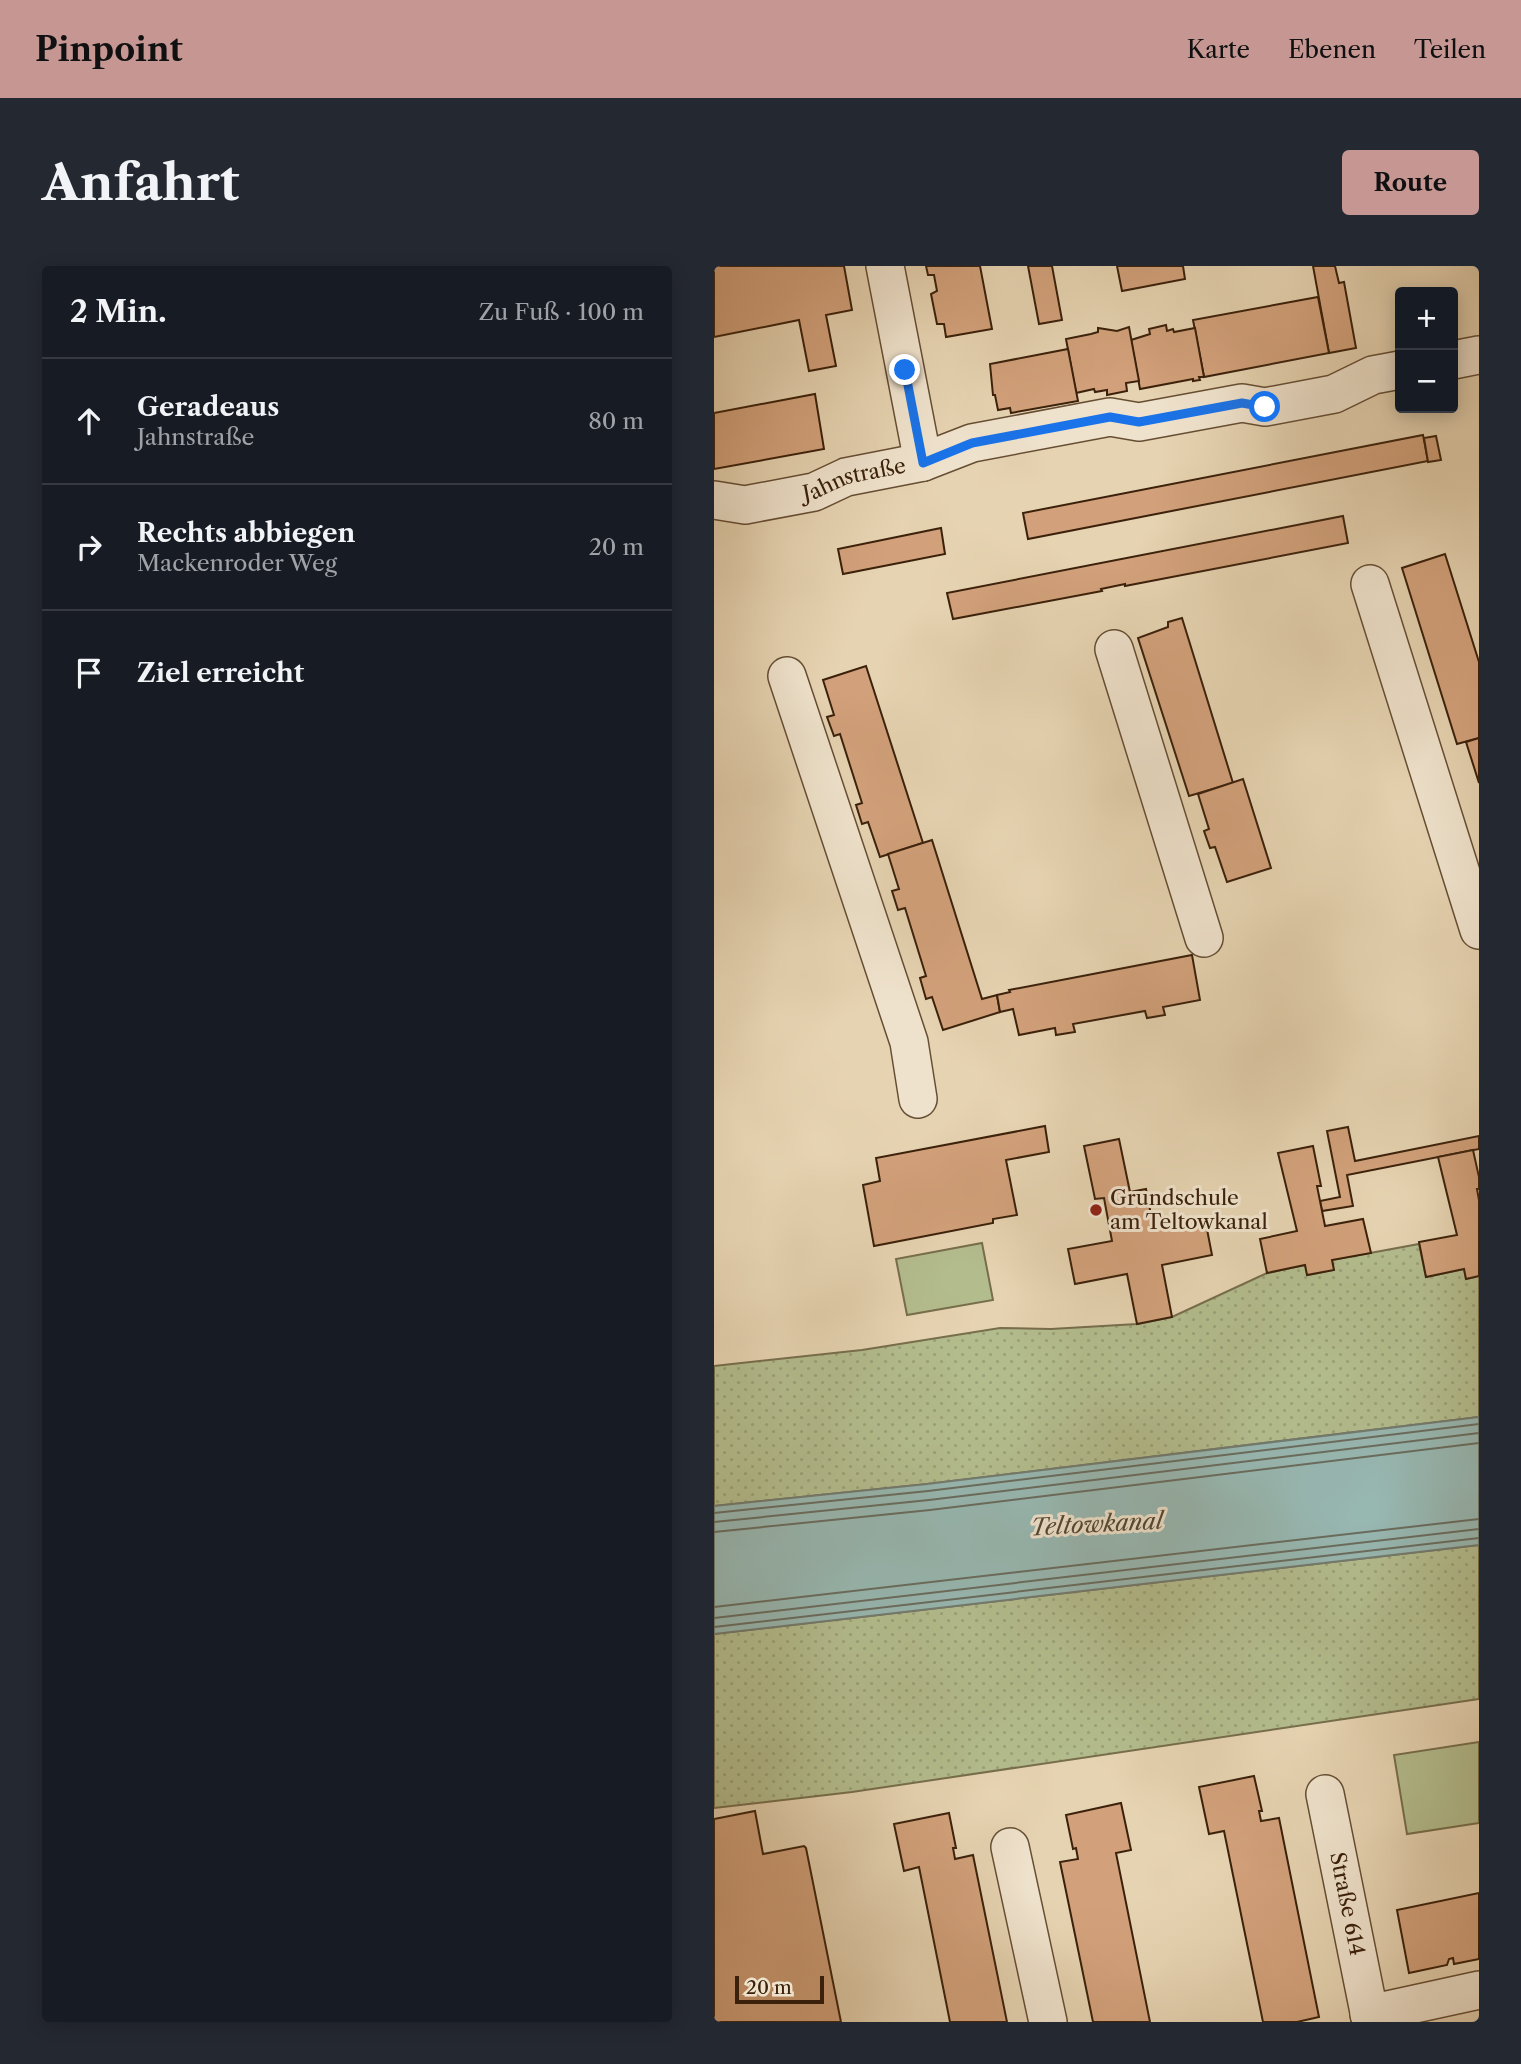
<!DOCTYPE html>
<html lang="de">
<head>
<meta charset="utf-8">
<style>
	:root { --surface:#171b24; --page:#242831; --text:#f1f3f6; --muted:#9ea1a6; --line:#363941; --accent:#c59692 }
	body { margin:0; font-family:"Libre Caslon Text",serif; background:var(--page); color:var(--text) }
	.controls { position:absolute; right:21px; top:21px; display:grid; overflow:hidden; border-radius:7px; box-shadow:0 4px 18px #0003 }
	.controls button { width:63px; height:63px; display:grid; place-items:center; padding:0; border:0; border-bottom:2px solid var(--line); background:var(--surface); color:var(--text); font:35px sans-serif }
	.scale { position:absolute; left:21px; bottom:18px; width:89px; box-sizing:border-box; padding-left:7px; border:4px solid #3b210b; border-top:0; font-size:19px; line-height:24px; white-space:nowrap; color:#3b210b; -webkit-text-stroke:5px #efe2cc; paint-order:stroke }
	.stop { position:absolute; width:21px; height:21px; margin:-16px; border:5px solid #1a73e8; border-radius:50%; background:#fff }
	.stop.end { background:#1a73e8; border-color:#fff; box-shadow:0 2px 7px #0008 }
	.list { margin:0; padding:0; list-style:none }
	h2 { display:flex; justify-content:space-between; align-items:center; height:91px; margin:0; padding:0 28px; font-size:30px }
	h2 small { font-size:23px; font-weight:400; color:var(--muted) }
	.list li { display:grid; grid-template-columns:46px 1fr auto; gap:21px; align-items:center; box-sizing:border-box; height:126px; padding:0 28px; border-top:2px solid var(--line) }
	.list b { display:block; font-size:26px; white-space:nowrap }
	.list p { margin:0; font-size:23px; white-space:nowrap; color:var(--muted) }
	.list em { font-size:23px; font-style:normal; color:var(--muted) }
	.icon { flex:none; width:38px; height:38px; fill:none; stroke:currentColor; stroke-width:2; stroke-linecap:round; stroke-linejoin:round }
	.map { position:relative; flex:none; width:765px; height:1756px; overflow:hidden; border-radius:7px }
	header { display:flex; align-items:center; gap:42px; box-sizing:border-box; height:98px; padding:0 35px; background:var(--accent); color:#111 }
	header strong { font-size:33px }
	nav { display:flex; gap:38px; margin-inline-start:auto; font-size:24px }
	.intro { display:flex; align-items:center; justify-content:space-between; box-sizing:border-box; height:168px; padding:0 42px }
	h1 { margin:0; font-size:49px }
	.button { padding:18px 32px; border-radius:7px; background:var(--accent); color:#111; font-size:24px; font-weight:700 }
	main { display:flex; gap:42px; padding:0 42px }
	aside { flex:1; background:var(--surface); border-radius:7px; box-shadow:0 4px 18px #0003 }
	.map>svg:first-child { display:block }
	.green { fill:url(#green-dots); stroke:#776e4c; stroke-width:2 }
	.pitch { fill:#b3bc8d; stroke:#776e4c; stroke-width:2 }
	.water { fill:#97b7b1; stroke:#727b6f; stroke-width:2 }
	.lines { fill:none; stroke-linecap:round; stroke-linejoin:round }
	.shore { stroke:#696c5e; stroke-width:2 }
	.building { fill:#d2a17b; stroke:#3b210b; stroke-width:2 }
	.minor-casing { stroke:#664e34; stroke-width:40 }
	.minor { stroke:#efe2cc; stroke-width:37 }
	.route { stroke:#1a73e8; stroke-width:9 }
	.poi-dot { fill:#8f2418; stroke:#efe2cc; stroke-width:2.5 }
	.labels { text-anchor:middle; stroke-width:6; stroke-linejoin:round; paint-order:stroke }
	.street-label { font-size:21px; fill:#3b210b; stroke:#efe2cc }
	.poi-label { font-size:21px; fill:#3b210b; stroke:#efe2cc; text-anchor:start }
	.water-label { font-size:23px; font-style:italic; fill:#524634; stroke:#efe2cc }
</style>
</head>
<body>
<header>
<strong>Pinpoint</strong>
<nav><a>Karte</a><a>Ebenen</a><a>Teilen</a></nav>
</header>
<div class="intro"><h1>Anfahrt</h1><a class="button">Route</a></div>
<main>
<aside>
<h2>2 Min.<small>Zu Fuß · 100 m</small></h2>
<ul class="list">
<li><svg class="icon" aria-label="ahead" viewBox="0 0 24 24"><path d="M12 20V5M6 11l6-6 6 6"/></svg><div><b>Geradeaus</b><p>Jahnstraße</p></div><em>80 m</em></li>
<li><svg class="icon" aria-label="right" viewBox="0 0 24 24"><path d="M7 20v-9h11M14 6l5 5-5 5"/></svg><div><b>Rechts abbiegen</b><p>Mackenroder Weg</p></div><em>20 m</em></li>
<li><svg class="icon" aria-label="arrive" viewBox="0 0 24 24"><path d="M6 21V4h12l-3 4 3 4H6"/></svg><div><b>Ziel erreicht</b></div></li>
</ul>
</aside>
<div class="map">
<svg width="765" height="1756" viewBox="0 0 765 1756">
	<defs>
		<pattern id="green-dots" width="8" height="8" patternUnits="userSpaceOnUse" patternTransform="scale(1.75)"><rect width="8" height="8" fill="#b3bc8d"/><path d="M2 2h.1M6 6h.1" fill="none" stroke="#9ba178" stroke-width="1.8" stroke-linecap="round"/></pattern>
	</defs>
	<rect width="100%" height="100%" fill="#e6d3b1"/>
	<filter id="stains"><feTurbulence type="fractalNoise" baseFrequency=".00286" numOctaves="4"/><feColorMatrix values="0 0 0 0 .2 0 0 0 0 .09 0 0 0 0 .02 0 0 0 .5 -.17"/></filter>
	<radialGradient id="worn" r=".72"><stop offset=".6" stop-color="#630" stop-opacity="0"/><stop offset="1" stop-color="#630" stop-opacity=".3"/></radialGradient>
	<!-- green -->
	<g class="green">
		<path d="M705,978L712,1011L750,1003L752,1013L765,1010V1151L213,1218L0,1240V1100L148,1084L286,1062L337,1063L423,1058L458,1051L553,1007L591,999L594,1009L619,1004L618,994Z"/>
		<path d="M765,1279V1433L138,1526L0,1542V1368Z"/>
	</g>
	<!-- pitch -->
	<g class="pitch">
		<path d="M268,977L279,1034L193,1049L182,993Z"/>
		<path d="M765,1476V1557L693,1568L680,1489Z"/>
	</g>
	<!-- water -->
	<path class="water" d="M765,1151V1279L0,1368V1240L213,1218Z"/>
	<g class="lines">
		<!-- shore -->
		<g class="shore">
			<path d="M0,1247L214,1225L765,1158"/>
			<path d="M0,1256L215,1234L765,1167"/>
			<path d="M0,1266L216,1244L765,1177"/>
			<path d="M0,1341L765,1253"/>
			<path d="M0,1352L765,1263"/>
			<path d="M0,1361L765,1272"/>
		</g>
	</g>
	<!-- building -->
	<g class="building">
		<path d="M0,0H130L138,44L112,49L122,100L95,105L85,54L0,71Z"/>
		<path d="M212,0H266L278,63L232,71L230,58H223L217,28L223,25L220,9H214Z"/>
		<path d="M314,0H338L348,54L325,58Z"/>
		<path d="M403,0H469L471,13L408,25Z"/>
		<path d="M599,0H621L625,17L630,16L642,82L615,87Z"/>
		<path d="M604,31L615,87L490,111L479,54Z"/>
		<path d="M452,59L453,65L459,63L460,66L481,62L490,111H485L486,114L479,115V113L426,123L417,74L436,68L435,63Z"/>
		<path d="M415,61L425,115L412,117L413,125L393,129V124L381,126L380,123L362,127L352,73L377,68L384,66V62L403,65Z"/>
		<path d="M354,83L364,135L297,147L296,142L284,144L281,129H279L276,98Z"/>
		<path d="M101,128L110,183L0,203V147Z"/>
		<path d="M709,169L714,195L314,273L309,247Z"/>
		<path d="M722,170L727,194L714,196L710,172Z"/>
		<path d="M629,250L634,277L411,320V318L387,323L388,325L239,353L233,327Z"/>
		<path d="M227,262L231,288L129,308L124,283Z"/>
		<path d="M731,288L765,396V472L743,478L688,302Z"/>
		<path d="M468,352L519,517L475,530L424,372L454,361V356Z"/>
		<path d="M152,400L209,577L166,591L154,556L148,558L142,539L148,537L126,468L120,470L113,451L120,449L109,414Z"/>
		<path d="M765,472V517L752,476Z"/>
		<path d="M529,513L557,602L513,616L501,581L496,582L490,565L495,563L484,528Z"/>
		<path d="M218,574L268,733L283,729L286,746L229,764L218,731L212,733L206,712L212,710L191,642L184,644L178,625L185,623L174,588Z"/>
		<path d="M478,689L486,734L449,741L451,749L433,752L431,745L359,758L361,766L342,769L341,762L305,769L299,743L286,746L283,729L296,726L295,724Z"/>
		<path d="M331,860L335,886L292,894L303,949L279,953V957L160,980L149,919L166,915L162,892Z"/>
		<path d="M634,861L641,895L765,870V883L633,909L639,940L608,945L606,935L626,931L613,865Z"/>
		<path d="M405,873L416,926L432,923L439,959L436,960V964L491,953L498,989L448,999L458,1051L423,1058L413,1008L361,1018L354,983L398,975L390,932L381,933L370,880Z"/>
		<path d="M599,880L607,920H603L611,960L649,953L657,987L618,994L620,1004L593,1009L591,999L553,1007L546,973L583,965L564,887Z"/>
		<path d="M759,884L765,911V923H763L765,934V1010L752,1013L750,1003L712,1011L705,976L743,969L724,891Z"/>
		<path d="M540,1510L548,1545H545L547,1555L565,1552L605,1751L583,1756H549L510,1565L495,1568L485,1521Z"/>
		<path d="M407,1537L417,1584L402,1587L436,1756H379L346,1596L364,1593L362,1582L359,1583L352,1549Z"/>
		<path d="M41,1545L49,1588L90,1580L92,1582L127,1756H0V1553Z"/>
		<path d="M235,1547L242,1582H239L241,1593L259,1589L293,1756H236L205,1601L190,1605L180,1558Z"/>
		<path d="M765,1627V1693L740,1698L739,1692L735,1693L733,1699L695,1707L683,1644Z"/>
	</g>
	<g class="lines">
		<!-- minor casing -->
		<g class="minor-casing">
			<g id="minor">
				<path d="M171,0L209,196"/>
				<path d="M739,94L765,89"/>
				<path id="s1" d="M0,234L31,239L100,226L132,211L209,196L258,177L396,151L425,156L528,137L551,141L620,128L659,109L686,104"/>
				<path d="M656,318L765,664"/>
				<path d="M400,383L490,672"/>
				<path d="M73,410L195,776L204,833"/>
				<path id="s2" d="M611,1528L657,1756"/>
				<path d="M296,1581L334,1756"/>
				<path d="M655,1748L765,1724"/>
			</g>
		</g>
		<!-- minor -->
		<use href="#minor" class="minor"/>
	</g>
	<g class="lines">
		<!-- route -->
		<path class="route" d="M191,104L209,197L258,177L396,151L425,156L528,137L551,141"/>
	</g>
	<!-- markers -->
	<circle class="poi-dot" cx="382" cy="944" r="7"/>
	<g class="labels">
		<!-- street labels -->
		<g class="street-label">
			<text dy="7" stroke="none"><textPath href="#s1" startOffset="144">Jahnstraße</textPath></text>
			<text dy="7" stroke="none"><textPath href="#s2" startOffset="112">Straße 614</textPath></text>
		</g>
		<!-- poi labels -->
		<g class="poi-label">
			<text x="396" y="939">Grundschule<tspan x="396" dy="24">am Teltowkanal</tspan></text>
		</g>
		<!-- water labels -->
		<g class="water-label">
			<text transform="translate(383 1258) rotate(-3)" y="8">Teltowkanal</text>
		</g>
	</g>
	<rect width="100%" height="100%" filter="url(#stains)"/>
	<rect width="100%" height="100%" fill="url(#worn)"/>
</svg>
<div class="controls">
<button>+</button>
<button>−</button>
</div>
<div class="scale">20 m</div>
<div class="stop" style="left:551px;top:141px"></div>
<div class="stop end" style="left:191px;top:104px"></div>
</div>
</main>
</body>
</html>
